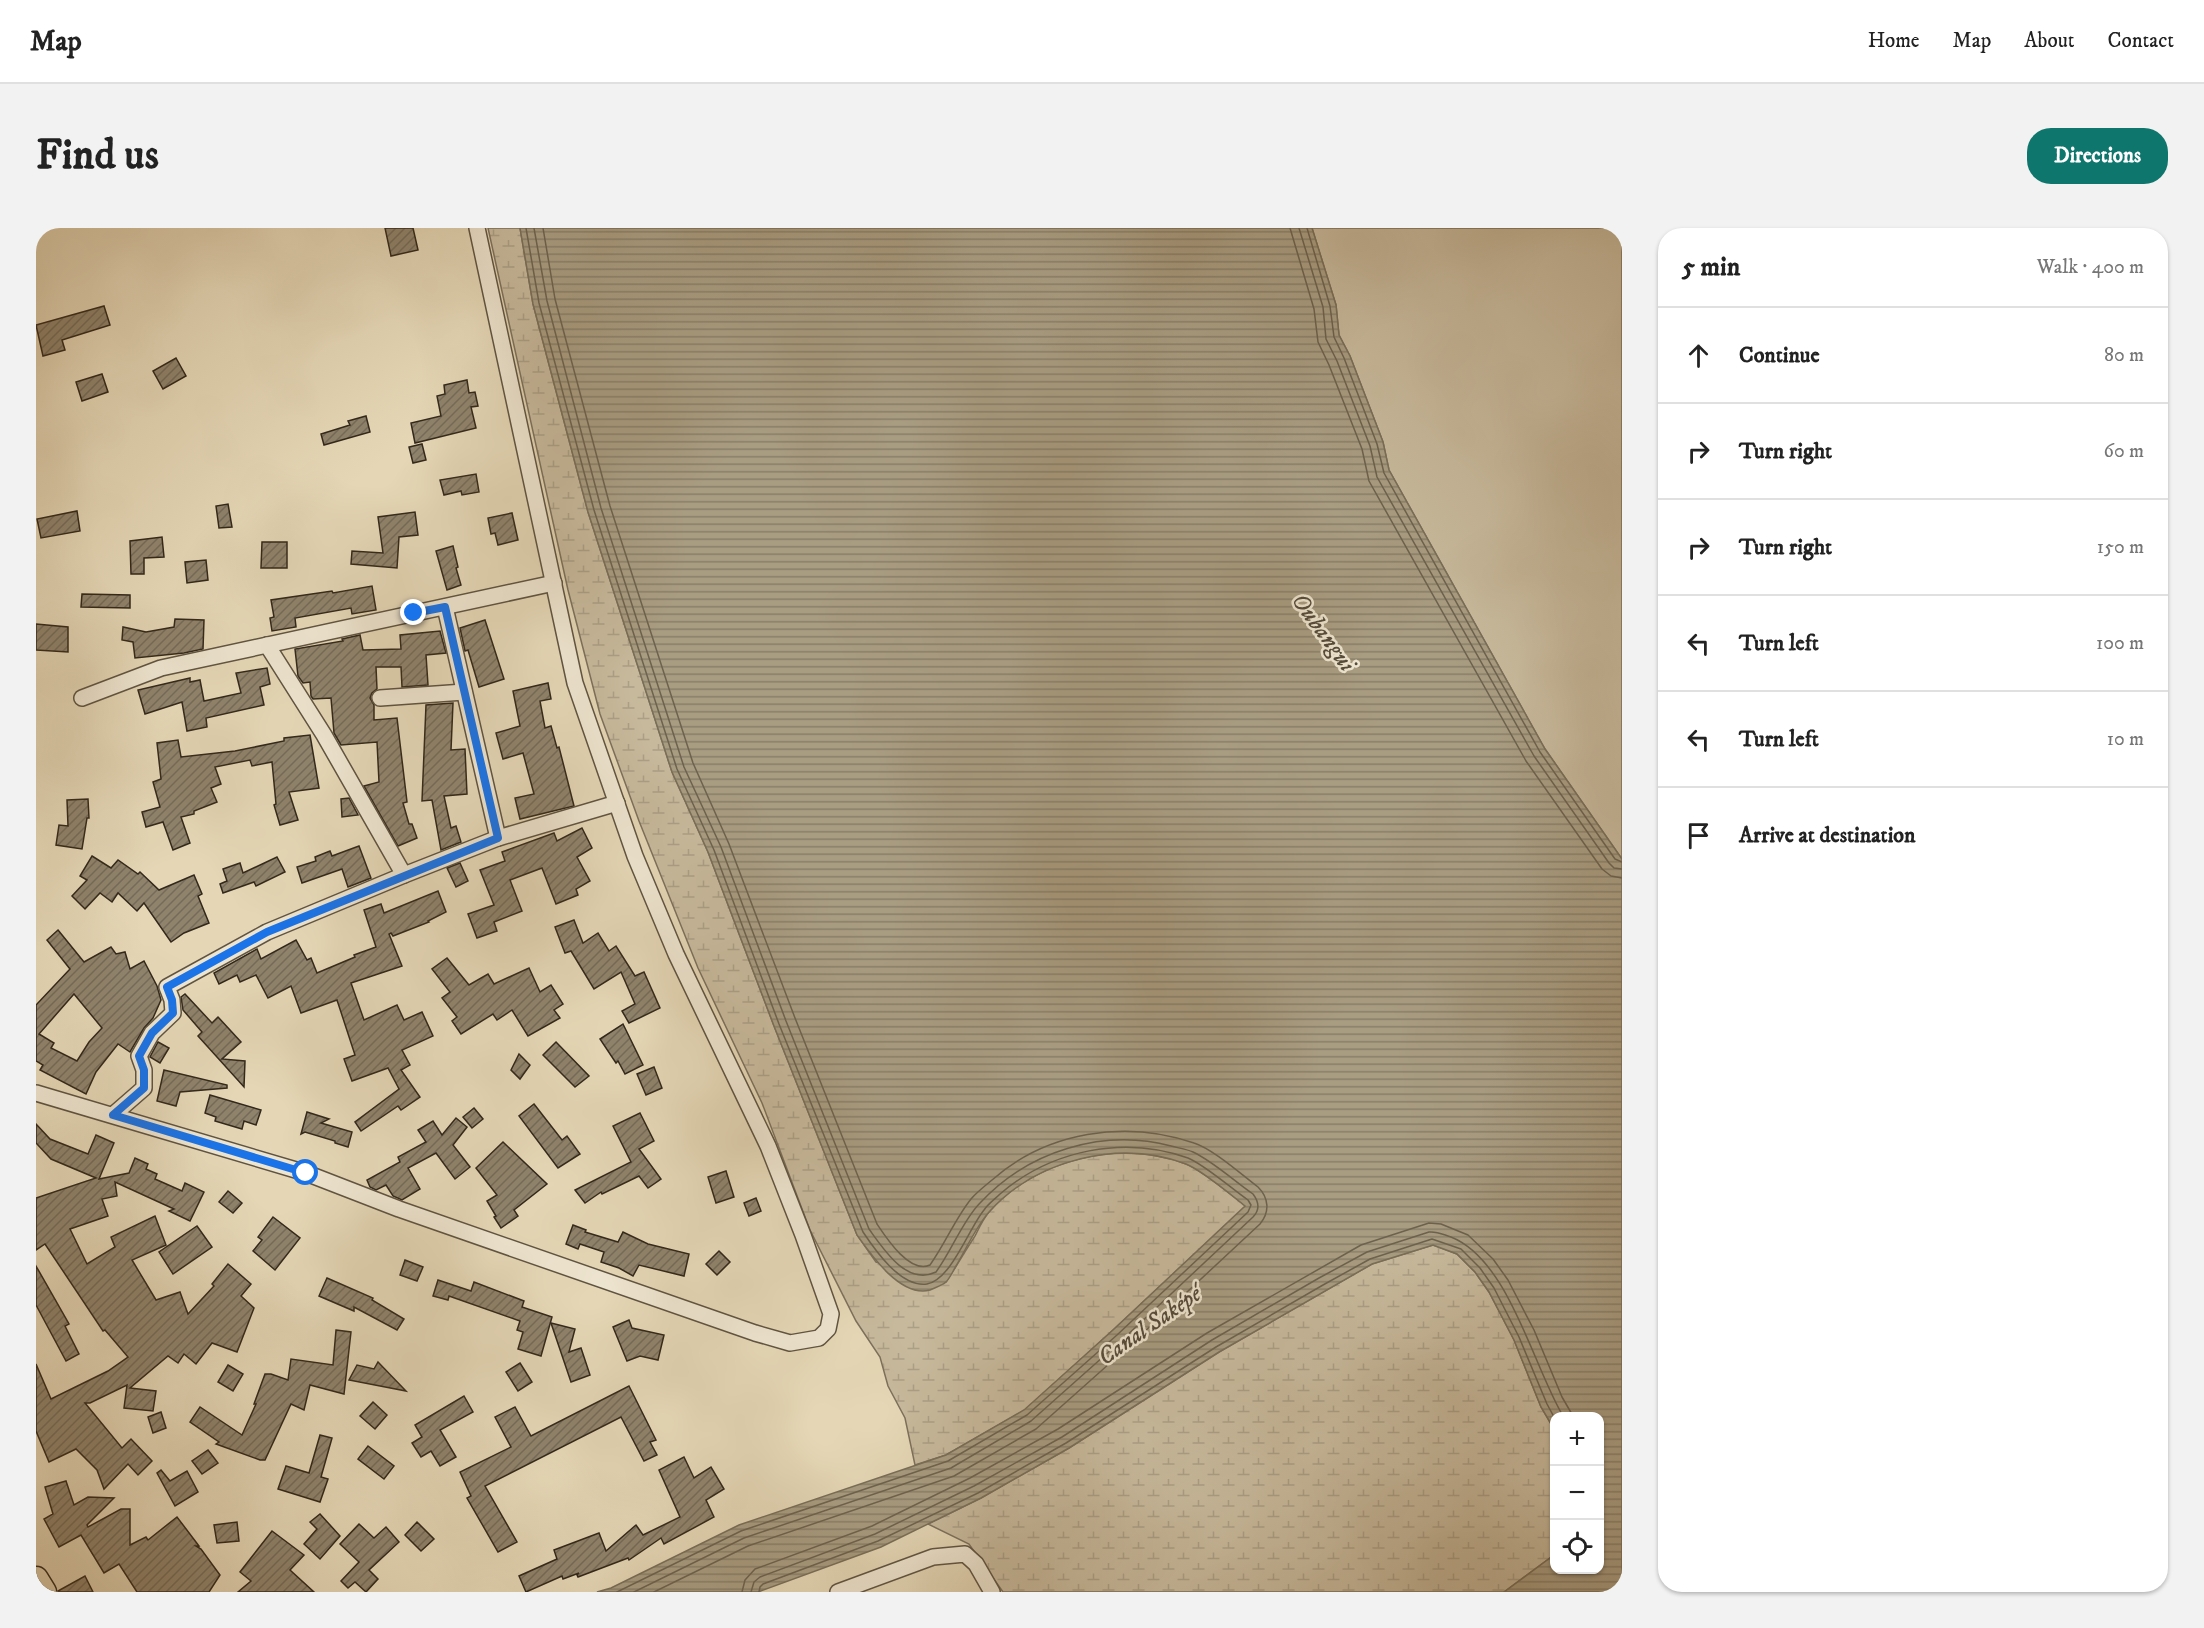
<!DOCTYPE html>
<html lang="en">
<head>
<meta charset="utf-8">
<style>
	:root { --surface:#fff; --page:#f2f2f2; --text:#222; --muted:#767676; --line:#e0e0e0; --accent:#0f766e }
	body { margin:0; font-family:"IM FELL DW Pica",serif; background:var(--page); color:var(--text) }
	.controls { position:absolute; right:18px; bottom:18px; display:grid; overflow:hidden; border-radius:12px; box-shadow:0 2px 4px #0004 }
	.controls button { width:54px; height:54px; display:grid; place-items:center; padding:0; border:0; border-bottom:2px solid var(--line); background:var(--surface); color:var(--text); font:30px sans-serif }
	.stop { position:absolute; width:18px; height:18px; margin:-14px; border:4px solid #1a73e8; border-radius:50%; background:#fff }
	.stop.end { background:#1a73e8; border-color:#fff; box-shadow:0 2px 6px #0008 }
	.list { margin:0; padding:0; list-style:none }
	h2 { display:flex; justify-content:space-between; align-items:center; height:78px; margin:0; padding:0 24px; font-size:26px }
	h2 small { font-size:20px; font-weight:400; color:var(--muted) }
	.list li { display:grid; grid-template-columns:39px 1fr auto; gap:18px; align-items:center; box-sizing:border-box; height:96px; padding:0 24px; border-top:2px solid var(--line) }
	.list b { display:block; font-size:22px; white-space:nowrap }
	.list em { font-size:20px; font-style:normal; color:var(--muted) }
	.icon { flex:none; width:33px; height:33px; fill:none; stroke:currentColor; stroke-width:2; stroke-linecap:round; stroke-linejoin:round }
	.map { position:relative; flex:none; width:1586px; height:1364px; overflow:hidden; border-radius:24px }
	header { display:flex; align-items:center; gap:36px; box-sizing:border-box; height:84px; padding:0 30px; background:var(--surface); border-bottom:2px solid var(--line) }
	header strong { font-size:28px }
	nav { display:flex; gap:33px; margin-inline-start:auto; font-size:21px }
	.intro { display:flex; align-items:center; justify-content:space-between; box-sizing:border-box; height:144px; padding:0 36px }
	h1 { margin:0; font-size:42px }
	.button { padding:15px 27px; border-radius:24px; background:var(--accent); color:#fff; font-size:21px; font-weight:700 }
	main { display:flex; gap:36px; padding:0 36px }
	aside { flex:1; background:var(--surface); border-radius:24px; box-shadow:0 2px 4px #0004 }
	.map>svg:first-child { display:block }
	.grass { fill:#c7b99c; stroke:#7c705c; stroke-width:1.5 }
	.wetland { fill:url(#wetland-marsh); stroke:#7c705c; stroke-width:1.5 }
	.water { fill:url(#water-rules); stroke:#796e58; stroke-width:1.5 }
	.lines { fill:none; stroke-linecap:round; stroke-linejoin:round }
	.shore { stroke:#6d624e; stroke-width:1.5 }
	.building { fill:url(#building-hatch); stroke:#32281b; stroke-width:1.5; fill-rule:evenodd }
	.minor-casing { stroke:#5f5442; stroke-width:18 }
	.primary-casing { stroke:#32281b; stroke-width:27 }
	.minor { stroke:#eee5d0; stroke-width:15 }
	.primary { stroke:#e5d7b6; stroke-width:24 }
	.route { stroke:#1a73e8; stroke-width:8 }
	.labels { text-anchor:middle; stroke-width:5; stroke-linejoin:round; paint-order:stroke }
	.water-label { font-size:24px; font-style:italic; fill:#554b3a; stroke:#eee5d0 }
</style>
</head>
<body>
<header>
<strong>Map</strong>
<nav><a>Home</a><a>Map</a><a>About</a><a>Contact</a></nav>
</header>
<div class="intro"><h1>Find us</h1><a class="button">Directions</a></div>
<main>
<div class="map">
<svg width="1586" height="1364" viewBox="0 0 1586 1364">
	<defs>
		<pattern id="wetland-marsh" width="20" height="14" patternUnits="userSpaceOnUse" patternTransform="scale(1.5)"><rect width="20" height="14" fill="#c7b99c"/><path d="M1 5h8M5 5V1M11 12h8M15 12V8" fill="none" stroke="#ab9f86"/></pattern>
		<pattern id="water-rules" width="6" height="5" patternUnits="userSpaceOnUse" patternTransform="scale(1.5)"><rect width="6" height="5" fill="#a89c81"/><path d="M0 2.5h6" fill="none" stroke="#897f69"/></pattern>
		<pattern id="building-hatch" width="6" height="6" patternUnits="userSpaceOnUse" patternTransform="scale(1.5)"><rect width="6" height="6" fill="#8f836c"/><path d="M-1 1l2-2M0 6l6-6M5 7l2-2" fill="none" stroke="#756b58"/></pattern>
	</defs>
	<rect width="100%" height="100%" fill="#e5d7b6"/>
	<filter id="stains"><feTurbulence type="fractalNoise" baseFrequency=".00333" numOctaves="4"/><feColorMatrix values="0 0 0 0 .2 0 0 0 0 .09 0 0 0 0 .02 0 0 0 .5 -.17"/></filter>
	<radialGradient id="worn" r=".72"><stop offset=".6" stop-color="#630" stop-opacity="0"/><stop offset="1" stop-color="#630" stop-opacity=".3"/></radialGradient>
	<!-- grass -->
	<path class="grass" d="M1276,0H1586V631L1509,521L1353,242L1347,214L1314,128L1303,107L1300,77Z"/>
	<!-- wetland -->
	<g class="wetland">
		<path d="M452,0H484L497,76L552,284L636,544L672,624L738,798L821,1007L840,1034L910,1054C920,1039 929,1023 939,1008C943,1000 947,991 953,984C999,931 1084,911 1150,936C1167,943 1194,966 1210,978L1077,1102L989,1182L910,1227L879,1237L869,1190L852,1158L844,1129L820,1093L774,1002L726,875L662,740L603,593L564,486L532,362Z"/>
		<path d="M1397,1017L1421,1026L1439,1044L1453,1064L1478,1112L1505,1179L1518,1201V1327L1468,1364H967L933,1316L892,1296L945,1270L1033,1220L1183,1124L1336,1036Z"/>
	</g>
	<!-- water -->
	<path class="water" d="M484,0H1276L1300,77L1303,107L1314,128L1347,214L1353,242L1509,521L1586,631V1364H1468L1518,1327V1342H1564V1188H1518V1201L1505,1179L1478,1112L1453,1064L1439,1044L1421,1026L1397,1017L1336,1036L1183,1124L1033,1220L945,1270L845,1319L722,1364H561L575,1360L703,1297L910,1227L988,1182L1077,1102L1209,978C1195,967 1166,942 1150,936C1084,911 1001,931 953,984C940,999 930,1021 920,1038C917,1043 914,1050 910,1054C907,1057 898,1060 894,1062C865,1070 835,1027 821,1007L738,798L672,624L636,544L552,284L497,76Z"/>
	<g class="lines">
		<!-- shore -->
		<g class="shore">
			<path d="M490,0L503,75L558,282L641,541L678,622L743,796L827,1004C839,1022 865,1060 891,1056C915,1052 933,1000 948,982C952,976 959,971 964,966C1015,922 1088,907 1152,930C1169,937 1196,961 1212,972L1215,977L1212,984L1081,1107L991,1187L912,1233L705,1303L581,1364"/>
			<path d="M498,0L511,73L565,280L648,539L685,619L750,793L833,1001C848,1022 871,1058 900,1044C915,1024 927,992 944,975C992,923 1067,900 1135,918C1142,920 1150,921 1157,924C1178,934 1198,953 1217,966C1223,974 1224,982 1217,989L1086,1112L995,1193L915,1240L708,1310L598,1364"/>
			<path d="M507,0L519,71L574,278L657,535L693,616L759,790L841,996C851,1011 874,1046 894,1037C909,1016 919,991 935,971C941,964 949,958 956,952C1010,904 1089,891 1158,915C1177,921 1206,947 1222,959C1233,970 1234,984 1224,996L1092,1119L1000,1201L918,1248L712,1318L618,1364"/>
			<path d="M1254,0L1278,81L1282,114L1293,137L1326,221L1333,253L1490,533L1566,641L1575,648L1586,650"/>
			<path d="M1263,0L1287,79L1290,111L1301,133L1334,218L1341,249L1498,528L1573,635L1578,640L1586,641"/>
			<path d="M1271,0L1294,78L1298,109L1308,130L1341,216L1348,245L1504,524L1579,631L1586,634"/>
			<path d="M706,1364L709,1352L719,1341L836,1298L934,1250L1022,1201L1171,1105L1325,1017L1393,995L1405,996L1432,1007L1457,1031L1472,1052L1498,1102L1526,1169L1537,1188"/>
			<path d="M715,1364L718,1354L724,1349L839,1306L938,1258L1026,1209L1176,1112L1283,1050L1331,1024L1393,1004C1401,1003 1408,1007 1415,1009C1473,1032 1497,1138 1527,1188"/>
			<path d="M723,1364L724,1359L727,1356L842,1313L942,1265L1030,1215L1180,1119L1287,1057L1334,1031L1396,1011L1425,1021L1444,1040L1458,1060L1483,1109L1511,1176L1518,1189"/>
		</g>
	</g>
	<!-- building -->
	<g class="building">
		<path d="M349,0H377L382,22L355,28Z"/>
		<path d="M68,78L74,97L26,112L29,122L7,128L0,97Z"/>
		<path d="M140,130L150,148L127,161L117,143Z"/>
		<path d="M66,146L72,164L46,173L40,154Z"/>
		<path d="M431,152L433,165L439,164L442,178L435,179L440,200L379,215L375,195L405,188L401,168L409,166L408,157Z"/>
		<path d="M330,188L334,204L288,217L285,206L314,197L312,193Z"/>
		<path d="M386,216L390,232L377,235L373,219Z"/>
		<path d="M440,246L443,264L426,267L425,263L408,267L404,252Z"/>
		<path d="M192,276L196,299L183,300L180,278Z"/>
		<path d="M41,283L44,303L5,310L1,291Z"/>
		<path d="M379,284L382,307L363,309L361,340L315,336L316,323L347,325L342,289Z"/>
		<path d="M476,285L482,312L462,317L459,305L455,306L452,290Z"/>
		<path d="M126,309L128,329L108,330V346H95L94,313Z"/>
		<path d="M226,314H251V340H225Z"/>
		<path d="M417,318L422,339L420,340L425,357L411,362L400,323Z"/>
		<path d="M170,332L172,352L151,355L149,334Z"/>
		<path d="M336,358L340,382L316,386L315,380L259,390L260,399L236,403L234,390L238,389L235,372L296,363L297,365Z"/>
		<path d="M46,366L94,367V380L45,379Z"/>
		<path d="M139,391L168,392L167,421L148,425L99,430L97,414L86,412L87,399L110,404L138,399Z"/>
		<path d="M449,392L468,451L443,459L432,422L429,423L424,400Z"/>
		<path d="M0,396L32,399V424L0,422Z"/>
		<path d="M404,403L410,425L390,427L392,457L366,459L365,439H340L341,461L336,465L334,470L338,477V492L361,490L371,574L367,575L373,596H376L381,610L362,618L328,558L343,554L341,514L305,517L298,505L295,470L277,471L275,468L274,454L267,455L262,448L259,421L307,413L306,411L324,407L327,422L365,421L364,407Z"/>
		<path d="M231,440L234,456L224,459L228,477L170,490L171,499L151,503L146,474L109,486L102,462L154,450V454L164,452L168,473L205,465L200,445Z"/>
		<path d="M512,455L515,471L504,473L509,500L515,498L521,520L523,519L538,578L484,591L479,570L498,566L487,525L467,531L460,505L484,498L477,463Z"/>
		<path d="M417,475L415,522L429,521L431,566L408,568L415,600L420,598L425,614L405,622L396,572L386,573L390,477Z"/>
		<path d="M274,507L283,560L253,564L262,592L244,597L238,577L240,576L236,534L216,538L214,532L179,539L185,556L175,560L181,574L158,583V586L145,589L154,615L137,622L127,594L110,599L106,584L124,579L117,554L125,551L121,515L142,512L145,529L199,523L248,513V510Z"/>
		<path d="M313,570L322,587L306,589L305,571Z"/>
		<path d="M52,571L53,590H51L46,621L20,617L23,597L32,598L31,572Z"/>
		<path d="M546,600L556,620L541,629L554,653L540,661L542,667L520,676L506,640L474,652L486,683L458,694L461,703L441,710L432,686L458,677L444,642L469,633L466,624L518,605L521,613Z"/>
		<path d="M323,618L335,650L312,659L306,641L266,655L261,639L280,633L279,629L294,623L296,628Z"/>
		<path d="M56,628L75,640L82,632L102,646L104,644L123,662L158,647L166,666L162,668L173,695L148,705L135,714L108,675L101,683L82,665L76,674L64,665L49,681L36,668L51,652L44,648Z"/>
		<path d="M241,629L249,644L220,658L218,654L187,665L184,656L191,653L187,641L204,635L207,645Z"/>
		<path d="M424,635L432,653L420,659L411,640Z"/>
		<path d="M402,663L410,684L392,693L393,694L357,708L355,705L353,706L366,738L315,755L328,792L361,777L368,792L386,784L397,808L366,822L374,837L365,842L384,869L365,882L362,878L325,903L319,894L363,861L352,840L316,853L308,831L319,827L301,772L265,785L255,758L232,770L220,747L204,754L201,747L183,756L178,745L221,721L225,731L260,712L271,732L275,730L281,745L319,729L318,727L340,719L328,682L345,676L348,685Z"/>
		<path d="M538,692L547,715L562,705L573,723L580,718L599,748L608,744L624,780L593,795L586,783L599,776L585,744L558,761L535,723L529,725L519,699Z"/>
		<path d="M22,702L48,734L75,719L80,726L89,724L94,741L108,733L121,758L125,772L117,790L108,800L94,824L82,816L60,844L50,866L4,842L7,837L0,833V777L34,741L11,712ZM38,766L66,800L53,814L41,833L15,820L18,815L3,806Z"/>
		<path d="M411,730L433,757L452,746L458,756L493,740L504,764L515,757L527,776L518,782L524,790L492,808L476,782L461,792L457,786L425,806L416,793L421,789L406,770L414,764L396,741Z"/>
		<path d="M149,766L176,795L182,789L205,814L186,831L209,833L208,859L162,808L166,804L147,782L145,769Z"/>
		<path d="M587,796L607,837L589,846L582,833L580,835L564,811Z"/>
		<path d="M122,814L133,820L124,835L114,829Z"/>
		<path d="M520,814L553,848L539,859L507,827Z"/>
		<path d="M483,826L494,837L484,851L475,842Z"/>
		<path d="M618,839L626,860L610,867L601,846Z"/>
		<path d="M128,842L191,857V860L144,864L140,878L121,873Z"/>
		<path d="M174,867L225,882L220,897L208,893L206,901L179,893L180,889L169,885Z"/>
		<path d="M498,876L526,912L531,908L544,926L522,940L483,888Z"/>
		<path d="M438,880L447,891L436,900L427,889Z"/>
		<path d="M271,884L293,891L285,895L316,904L312,919L299,915V913L269,904L265,906Z"/>
		<path d="M604,885L618,913L603,921L625,951L612,960L603,948L566,966L565,964L549,975L539,962L595,934L577,898Z"/>
		<path d="M420,890L431,899L417,917L434,939L419,951L400,925L372,940L384,961L366,972L357,968L350,957L340,962L334,959L331,952L364,934L362,929L390,914L382,902L397,893L406,907Z"/>
		<path d="M0,896L14,911L52,926L60,907L78,915L63,951L93,945L99,930L112,936L110,941L121,946L119,951L146,963L149,955L168,964L154,993L133,983L138,981L79,954L81,968L66,971L72,988L34,1001L51,1036L79,1019L75,1009L119,988L130,1017L96,1032L120,1072L144,1064L152,1086L178,1058L176,1056L192,1036L215,1056L205,1068L218,1080L201,1124L176,1115L160,1136L148,1126L142,1135L132,1128L94,1160L120,1163L117,1183L88,1180L91,1157L54,1175H49L86,1220L95,1211L116,1233L102,1247L92,1236L68,1261L61,1242L40,1221L13,1234L0,1203V1136L15,1171L72,1143L92,1129L69,1102L67,1103L9,1016L0,1022V970L60,950L15,931L0,915Z"/>
		<path d="M467,914L511,956L478,982L482,988L465,1000L458,989L460,988L451,973L461,967L440,940Z"/>
		<path d="M690,943L698,969L680,975L672,949Z"/>
		<path d="M192,963L206,975L197,985L183,974Z"/>
		<path d="M720,970L725,983L713,988L708,975Z"/>
		<path d="M237,989L264,1010L239,1042L217,1023L226,1012L222,1009Z"/>
		<path d="M537,997L550,1002L549,1004L582,1014L587,1004L612,1016L653,1026L648,1048L603,1037L597,1048L583,1040L565,1034L568,1024L544,1016L542,1021L530,1016Z"/>
		<path d="M161,998L176,1019L137,1046L123,1024Z"/>
		<path d="M683,1023L694,1034L681,1047L670,1036Z"/>
		<path d="M369,1032L387,1039L381,1053L364,1047Z"/>
		<path d="M0,1038L33,1096L29,1098L43,1126L30,1133L0,1077Z"/>
		<path d="M291,1050L337,1070L336,1072L368,1091L361,1102L318,1079V1083L283,1068Z"/>
		<path d="M402,1052L435,1063L438,1054L488,1073L486,1079L516,1089L505,1128L482,1121L487,1104L481,1102L484,1093L413,1068L412,1072L397,1068Z"/>
		<path d="M593,1092L596,1100L628,1107L622,1132L604,1128L591,1133L577,1099Z"/>
		<path d="M515,1095L539,1101L533,1124L545,1120L554,1147L535,1154Z"/>
		<path d="M300,1102L315,1104L308,1166L274,1157L268,1182L255,1176L229,1232H224L180,1216L183,1214L154,1194L164,1179L206,1207L220,1176H218L229,1146H235L252,1152L255,1131L297,1137Z"/>
		<path d="M342,1134L370,1163L313,1152L321,1137L338,1141Z"/>
		<path d="M484,1135L496,1154L482,1163L470,1144Z"/>
		<path d="M192,1137L207,1146L197,1163L182,1154Z"/>
		<path d="M593,1158L620,1212L614,1214L621,1227L608,1233L585,1189L449,1258L481,1314L462,1324L431,1270L435,1268L424,1244L475,1219L459,1189L479,1179L495,1208Z"/>
		<path d="M428,1168L437,1184L404,1202L420,1229L404,1238L395,1223L385,1229L376,1215L386,1209L379,1197Z"/>
		<path d="M337,1174L351,1187L339,1201L324,1188Z"/>
		<path d="M125,1184L130,1200L117,1205L112,1189Z"/>
		<path d="M284,1207L296,1210L285,1249L292,1251L284,1274L242,1261L250,1238L273,1245Z"/>
		<path d="M332,1218L358,1238L348,1251L322,1231Z"/>
		<path d="M172,1222L182,1235L166,1246L156,1233Z"/>
		<path d="M648,1229L658,1250L675,1239L688,1261L670,1272L678,1289L628,1316L625,1310L593,1332L592,1330L542,1349L541,1347L543,1345L527,1351L526,1348L490,1364L483,1348L521,1331L518,1322L563,1305L570,1323L600,1297L607,1307L644,1289L623,1242Z"/>
		<path d="M125,1242L134,1253L151,1243L162,1264L139,1278L121,1245Z"/>
		<path d="M30,1253L38,1277L52,1269L78,1270L51,1297L52,1299L85,1281H94V1317L110,1309L112,1312L141,1289L163,1318H160L165,1321L184,1347L173,1364H101L83,1336L68,1345L45,1307L23,1319L8,1291L17,1286L9,1259Z"/>
		<path d="M284,1286L304,1308L284,1331L268,1316L281,1301L274,1294Z"/>
		<path d="M201,1294L203,1313L181,1315L178,1297Z"/>
		<path d="M381,1294L398,1311L385,1323L369,1307Z"/>
		<path d="M323,1296L338,1310L350,1299L363,1314L333,1342L342,1351L330,1364L319,1354L312,1360L305,1353L323,1334L304,1316Z"/>
		<path d="M236,1303L268,1327L254,1342L278,1364H202L215,1353L204,1344Z"/>
		<path d="M49,1348L57,1364H22V1363Z"/>
	</g>
	<g class="lines">
		<!-- minor casing -->
		<g class="minor-casing">
			<g id="minor">
				<path d="M409,379L462,610"/>
				<path d="M231,417L288,507L368,647"/>
				<path d="M46,470L125,440L518,355"/>
				<path d="M344,470L428,464"/>
				<path d="M0,865L270,945L363,981L719,1105L754,1115L783,1110L792,1101L795,1086L767,1007L732,918L640,726L599,628L539,455L441,0"/>
				<path d="M77,887L108,860V842L103,828L116,805L137,785L136,772L131,759L231,704L368,647L462,610L581,575"/>
				<path d="M802,1364L897,1329L929,1326L940,1336L956,1364"/>
			</g>
		</g>
		<!-- primary casing -->
		<g class="primary-casing">
			<path id="primary" d="M0,1351L8,1364"/>
		</g>
		<!-- minor -->
		<use href="#minor" class="minor"/>
		<!-- primary -->
		<use href="#primary" class="primary"/>
	</g>
	<g class="lines">
		<!-- route -->
		<path class="route" d="M270,945L77,887L108,860V842L103,828L116,805L137,785L136,772L131,759L231,704L462,610L409,379L378,385"/>
	</g>
	<g class="labels">
		<!-- water labels -->
		<g class="water-label">
			<text transform="translate(1288 404) rotate(54)" y="8">Oubangui</text>
			<text transform="translate(1113 1097) rotate(-35)" y="8">Canal Saképé</text>
		</g>
	</g>
	<rect width="100%" height="100%" filter="url(#stains)"/>
	<rect width="100%" height="100%" fill="url(#worn)"/>
</svg>
<div class="controls">
<button>+</button>
<button>−</button>
<button><svg class="icon" aria-label="locate" viewBox="0 0 24 24"><circle cx="12" cy="12" r="6"/><path d="M12 2v4M12 18v4M2 12h4M18 12h4"/></svg></button>
</div>
<div class="stop" style="left:270px;top:945px"></div>
<div class="stop end" style="left:378px;top:385px"></div>
</div>
<aside>
<h2>5 min<small>Walk · 400 m</small></h2>
<ul class="list">
<li><svg class="icon" aria-label="ahead" viewBox="0 0 24 24"><path d="M12 20V5M6 11l6-6 6 6"/></svg><div><b>Continue</b></div><em>80 m</em></li>
<li><svg class="icon" aria-label="right" viewBox="0 0 24 24"><path d="M7 20v-9h11M14 6l5 5-5 5"/></svg><div><b>Turn right</b></div><em>60 m</em></li>
<li><svg class="icon" aria-label="right" viewBox="0 0 24 24"><path d="M7 20v-9h11M14 6l5 5-5 5"/></svg><div><b>Turn right</b></div><em>150 m</em></li>
<li><svg class="icon" aria-label="left" viewBox="0 0 24 24"><path d="M17 20v-9H6M10 6l-5 5 5 5"/></svg><div><b>Turn left</b></div><em>100 m</em></li>
<li><svg class="icon" aria-label="left" viewBox="0 0 24 24"><path d="M17 20v-9H6M10 6l-5 5 5 5"/></svg><div><b>Turn left</b></div><em>10 m</em></li>
<li><svg class="icon" aria-label="arrive" viewBox="0 0 24 24"><path d="M6 21V4h12l-3 4 3 4H6"/></svg><div><b>Arrive at destination</b></div></li>
</ul>
</aside>
</main>
</body>
</html>
